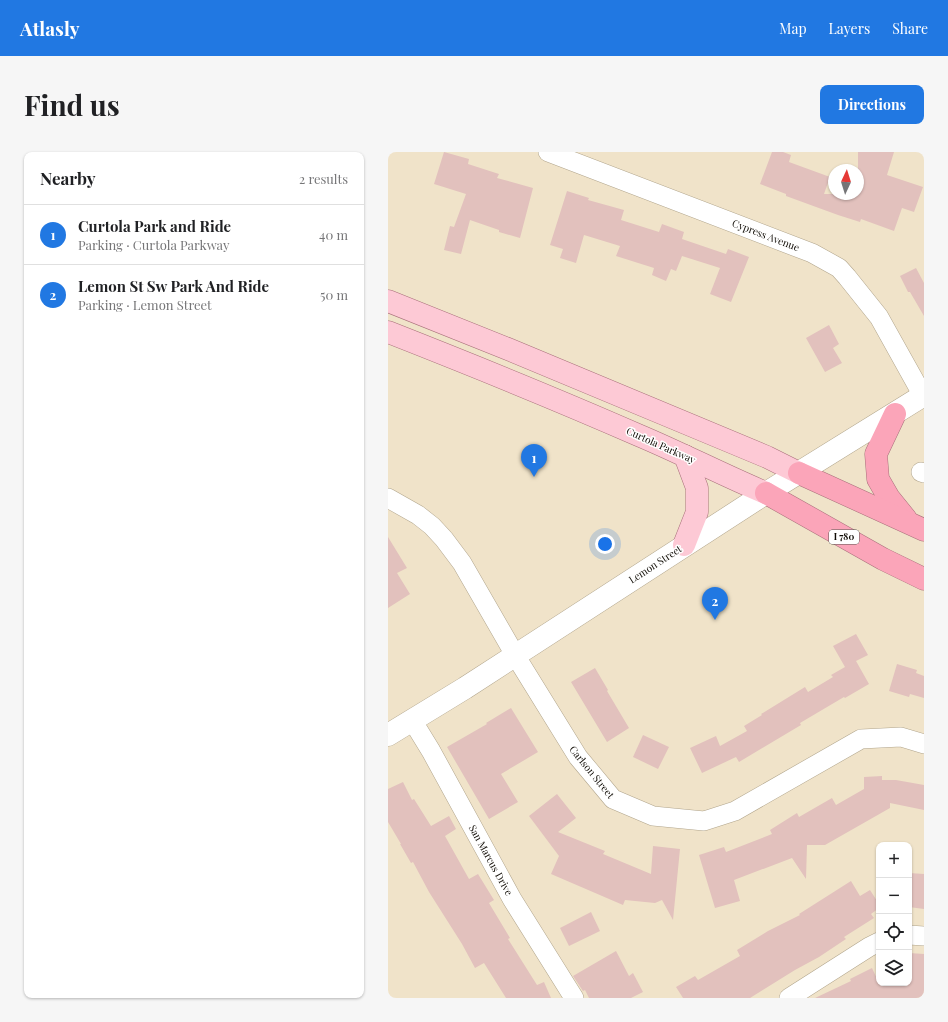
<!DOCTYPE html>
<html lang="en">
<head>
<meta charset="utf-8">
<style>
	:root { --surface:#fff; --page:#f6f6f6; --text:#202124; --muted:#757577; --line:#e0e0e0; --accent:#2178e2 }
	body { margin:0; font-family:"Playfair Display",serif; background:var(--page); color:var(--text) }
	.controls { position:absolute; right:12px; bottom:12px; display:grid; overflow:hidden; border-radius:8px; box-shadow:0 1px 3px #0004 }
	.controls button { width:36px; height:36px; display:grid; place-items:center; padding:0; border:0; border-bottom:1px solid var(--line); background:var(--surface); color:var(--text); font:20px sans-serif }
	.compass { position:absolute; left:440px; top:12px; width:36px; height:36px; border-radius:50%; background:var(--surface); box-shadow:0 1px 3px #0004; rotate:4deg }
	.you { position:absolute; left:217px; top:392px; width:14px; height:14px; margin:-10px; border:3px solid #fff; border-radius:50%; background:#1a73e8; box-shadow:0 0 0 6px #1a73e833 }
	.badge { display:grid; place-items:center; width:26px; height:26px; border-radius:50%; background:var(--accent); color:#fff; font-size:13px; font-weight:700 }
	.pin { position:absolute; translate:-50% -33px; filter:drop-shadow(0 1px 2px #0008) }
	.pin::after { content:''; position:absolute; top:21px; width:14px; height:12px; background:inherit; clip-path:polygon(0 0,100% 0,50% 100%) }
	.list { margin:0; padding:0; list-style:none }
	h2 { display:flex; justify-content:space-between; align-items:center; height:52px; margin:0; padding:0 16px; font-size:17px }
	h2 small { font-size:13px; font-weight:400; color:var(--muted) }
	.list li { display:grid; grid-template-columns:26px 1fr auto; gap:12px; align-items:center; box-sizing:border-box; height:60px; padding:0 16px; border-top:1px solid var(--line) }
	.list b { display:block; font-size:15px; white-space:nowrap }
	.list p { margin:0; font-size:13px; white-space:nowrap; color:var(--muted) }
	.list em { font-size:13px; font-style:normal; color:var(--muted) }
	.icon { flex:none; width:22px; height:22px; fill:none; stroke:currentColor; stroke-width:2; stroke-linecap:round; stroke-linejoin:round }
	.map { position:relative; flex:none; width:536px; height:846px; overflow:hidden; border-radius:8px }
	header { display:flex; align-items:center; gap:24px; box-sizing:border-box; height:56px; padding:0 20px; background:var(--accent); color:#fff }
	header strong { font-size:19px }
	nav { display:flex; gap:22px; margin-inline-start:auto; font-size:14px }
	.intro { display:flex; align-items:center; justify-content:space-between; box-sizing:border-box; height:96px; padding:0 24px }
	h1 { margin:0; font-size:28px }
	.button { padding:10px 18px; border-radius:8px; background:var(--accent); color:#fff; font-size:14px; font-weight:700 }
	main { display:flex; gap:24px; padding:0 24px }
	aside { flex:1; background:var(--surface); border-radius:8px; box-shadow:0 1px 3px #0004 }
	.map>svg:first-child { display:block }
	.building { fill:#e2c1bd }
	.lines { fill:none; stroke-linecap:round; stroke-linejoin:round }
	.minor-casing { stroke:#b1a58c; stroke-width:20 }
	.tertiary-casing { stroke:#b1a58c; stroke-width:23 }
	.primary-casing { stroke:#a86f7a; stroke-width:23 }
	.motorway-casing { stroke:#a86f7a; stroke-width:23 }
	.minor { stroke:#fff; stroke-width:19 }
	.tertiary { stroke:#fff; stroke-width:22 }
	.primary { stroke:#fdc9d5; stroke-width:22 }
	.motorway { stroke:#fba5b9; stroke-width:22 }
	.labels { text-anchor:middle; stroke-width:3; stroke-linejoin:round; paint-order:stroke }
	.shield { fill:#fff; stroke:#57544f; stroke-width:1 }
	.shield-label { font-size:9px; font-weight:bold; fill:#0f0b04 }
	.street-label { font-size:10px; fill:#0f0b04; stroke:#fff }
</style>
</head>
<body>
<header>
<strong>Atlasly</strong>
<nav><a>Map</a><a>Layers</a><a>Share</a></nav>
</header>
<div class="intro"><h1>Find us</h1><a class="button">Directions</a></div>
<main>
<aside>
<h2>Nearby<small>2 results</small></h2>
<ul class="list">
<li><span class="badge">1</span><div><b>Curtola Park and Ride</b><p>Parking · Curtola Parkway</p></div><em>40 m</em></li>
<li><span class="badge">2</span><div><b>Lemon St Sw Park And Ride</b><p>Parking · Lemon Street</p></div><em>50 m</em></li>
</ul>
</aside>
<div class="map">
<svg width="536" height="846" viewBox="0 0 536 846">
	<rect width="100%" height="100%" fill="#f0e3c9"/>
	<!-- building -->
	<g class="building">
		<path d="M56,0L81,7L80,12L111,22L109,26L145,36L132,86L111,80V78L82,68L73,102L56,98L62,74L66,75L78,42L46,32Z"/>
		<path d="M384,0H395L403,3L401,10L442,25L436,42H470V0H506L499,23L535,35L526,60L514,56L506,79L473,67L472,70L450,63L398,44V42L372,32Z"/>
		<path d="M179,39L201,46L200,48L236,58L233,68L271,80L274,72L296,80L294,87L338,102L340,97L361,105L343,150L322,142L332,116L294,104L288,119L283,117L278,129L264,123L266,116L228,104L232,94L196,83L188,111L172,106L175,97L162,93Z"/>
		<path d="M528,116L536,131V164L522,140H520L512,124Z"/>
		<path d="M441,173L451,192L445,196L454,211L437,220L418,186Z"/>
		<path d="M0,385L19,416L9,421L22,442L0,456Z"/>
		<path d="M468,482L480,503L468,509L481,532L457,546L456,545L412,571L413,573L351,610L348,605L314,621L302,596L328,584L332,594L359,579L356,574L374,563L373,562L417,535L420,540L445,525L443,523L457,515L445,494Z"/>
		<path d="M509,512L529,518L528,521L536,524V546L522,542L521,545L501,539Z"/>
		<path d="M207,516L220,538L219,539L241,576L219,590L183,530Z"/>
		<path d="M123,556L150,600L113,622L130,650L101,667L59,595L99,572L98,571Z"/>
		<path d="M255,583L281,595L270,617L245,605Z"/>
		<path d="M494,624V628H508L536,633V658L502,651V656L437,693H419L418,727L404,706L346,728L352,749L327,756L311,703L336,695L338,700L384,682L382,678L409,661L411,665L444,646L448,653L476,637V625Z"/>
		<path d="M15,630L24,648L26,647L43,674L61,664L68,677L57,684L81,727L90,722L106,748L101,751L122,786L120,787L149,833L156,830L163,846H118L96,811L87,816L74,792L41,740L25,710L23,711L12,692H13L0,670V637Z"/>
		<path d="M169,642L188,666L170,680L217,699L215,702L263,722L265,694L292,697L285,768L274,748L267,751L237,748L235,753L163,722L171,704L141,664Z"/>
		<path d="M521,721L536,722V757L521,755Z"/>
		<path d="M463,729L472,744L482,738L491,752V756L483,762L486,766L456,785L458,787L431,805L407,818L362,846H295L288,835L307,824L310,828L352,804L349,798L380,779L412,763L411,762Z"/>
		<path d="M203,760L212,779L181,794L172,776Z"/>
		<path d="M228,799L241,824L245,821L255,840L243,846H201L197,838L195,839L185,824Z"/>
		<path d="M521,801L536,802V846H427L463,829L462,827L484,816L491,831H521Z"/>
	</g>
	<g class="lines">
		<!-- minor casing -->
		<g class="minor-casing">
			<g id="minor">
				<path d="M160,0L424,101L451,116L459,125L491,165L535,244"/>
				<path d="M533,320L536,321"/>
				<path d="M0,346L30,363L44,374L56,387L74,411L127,503L190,605L225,647L265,664L316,669L347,659L473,587L513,585L536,592"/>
				<path d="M24,568L43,599L124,747L186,846"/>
				<path d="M521,783L536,784"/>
				<path d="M401,846L481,795L491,790"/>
			</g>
		</g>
		<!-- tertiary casing -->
		<g class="tertiary-casing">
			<path id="tertiary" d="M0,583L77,536L378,341L536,243"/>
		</g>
		<!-- primary casing -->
		<g class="primary-casing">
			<g id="primary">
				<path d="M0,149L120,197L379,305L411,321"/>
				<path d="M0,180C84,213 168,247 250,283C293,301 335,323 378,341"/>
				<path d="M296,393L309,360V336L297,304"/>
			</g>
		</g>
		<!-- motorway casing -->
		<g class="motorway-casing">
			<g id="motorway">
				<path d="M507,262L488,302L490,327L501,346L518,367"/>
				<path d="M411,321L536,378"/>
				<path d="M378,341L495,407L536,427"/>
			</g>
		</g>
		<!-- minor -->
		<use href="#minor" class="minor"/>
		<!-- tertiary -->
		<use href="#tertiary" class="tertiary"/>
		<!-- primary -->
		<use href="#primary" class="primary"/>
		<!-- motorway -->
		<use href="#motorway" class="motorway"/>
	</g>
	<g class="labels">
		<!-- shield labels -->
		<rect class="shield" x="441" y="378" width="30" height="14" rx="3"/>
		<g class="shield-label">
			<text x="456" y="388">I 780</text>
		</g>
		<!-- street labels -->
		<g class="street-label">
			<text transform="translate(378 83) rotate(21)" y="4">Cypress Avenue</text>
			<text transform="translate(273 293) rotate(24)" y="4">Curtola Parkway</text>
			<text transform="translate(267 412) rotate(-33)" y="4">Lemon Street</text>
			<text transform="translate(204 620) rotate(51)" y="4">Carlson Street</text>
			<text transform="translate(103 708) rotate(61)" y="4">San Marcus Drive</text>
		</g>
	</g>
</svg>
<div class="controls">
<button>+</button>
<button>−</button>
<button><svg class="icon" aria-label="locate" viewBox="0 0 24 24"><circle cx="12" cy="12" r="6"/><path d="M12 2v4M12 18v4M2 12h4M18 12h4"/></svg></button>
<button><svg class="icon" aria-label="layers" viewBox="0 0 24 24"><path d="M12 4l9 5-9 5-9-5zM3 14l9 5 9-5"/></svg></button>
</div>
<svg class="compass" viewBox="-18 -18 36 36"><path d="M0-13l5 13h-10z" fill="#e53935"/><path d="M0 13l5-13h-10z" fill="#757577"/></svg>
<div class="you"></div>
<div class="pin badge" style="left:146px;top:325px">1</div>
<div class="pin badge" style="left:327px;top:468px">2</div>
</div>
</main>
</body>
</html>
